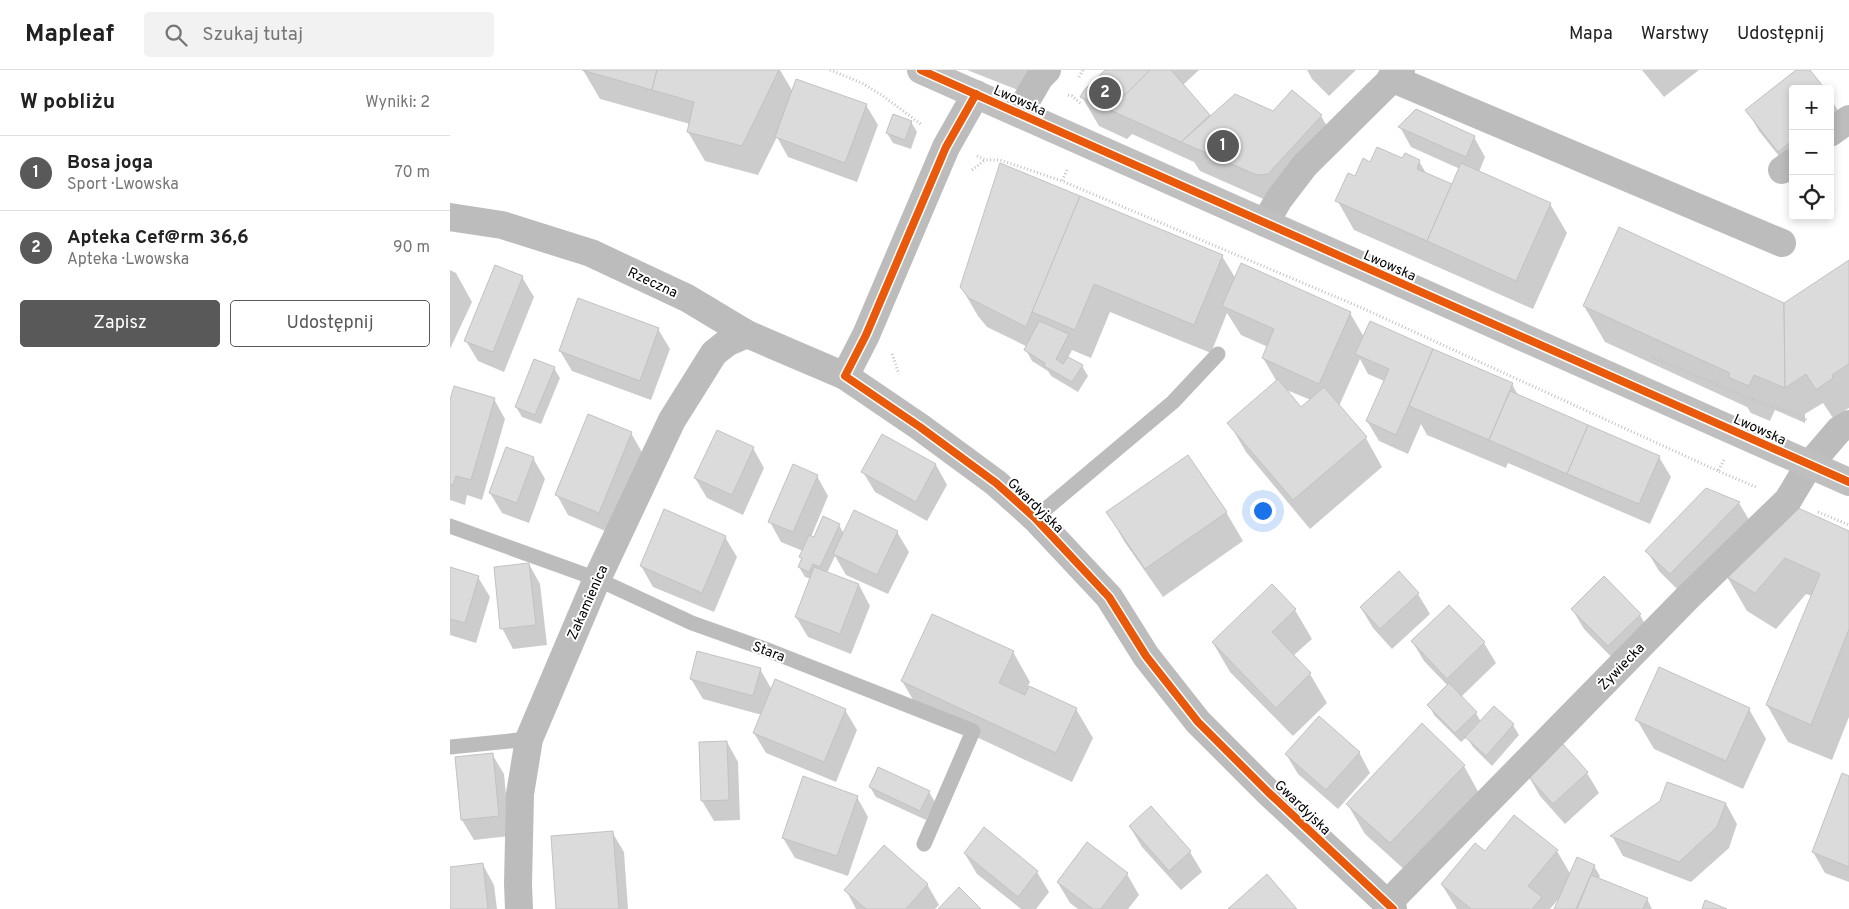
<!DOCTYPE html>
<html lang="pl">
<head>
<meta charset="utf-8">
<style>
	:root { --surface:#fff; --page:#f2f2f2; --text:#222; --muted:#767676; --line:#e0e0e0; --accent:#595959 }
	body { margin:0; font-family:Overpass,sans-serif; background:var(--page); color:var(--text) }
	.controls { position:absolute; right:15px; top:15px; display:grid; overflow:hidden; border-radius:5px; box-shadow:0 2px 8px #0003 }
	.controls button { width:45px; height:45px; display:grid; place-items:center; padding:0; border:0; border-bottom:1px solid var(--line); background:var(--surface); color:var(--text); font:25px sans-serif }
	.you { position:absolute; left:812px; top:440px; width:18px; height:18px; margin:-12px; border:4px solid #fff; border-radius:50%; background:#1a73e8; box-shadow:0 0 0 8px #1a73e833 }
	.badge { display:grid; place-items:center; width:32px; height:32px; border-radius:50%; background:var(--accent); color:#fff; font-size:16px; font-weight:700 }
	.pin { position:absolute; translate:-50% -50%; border:2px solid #fff; box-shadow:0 1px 5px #0006 }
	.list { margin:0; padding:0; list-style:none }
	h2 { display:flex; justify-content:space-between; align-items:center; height:65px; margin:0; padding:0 20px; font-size:21px }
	h2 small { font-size:16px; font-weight:400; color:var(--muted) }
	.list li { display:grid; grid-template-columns:32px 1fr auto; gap:15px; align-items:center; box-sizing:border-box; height:75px; padding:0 20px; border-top:1px solid var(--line) }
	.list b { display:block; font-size:19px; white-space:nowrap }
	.list p { margin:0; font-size:16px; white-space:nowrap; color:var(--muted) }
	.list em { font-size:16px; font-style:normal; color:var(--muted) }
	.actions { display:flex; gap:10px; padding:15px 20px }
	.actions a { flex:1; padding:11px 0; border:1px solid var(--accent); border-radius:5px; text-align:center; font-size:18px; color:var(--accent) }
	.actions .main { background:var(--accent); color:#fff }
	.icon { flex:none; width:28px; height:28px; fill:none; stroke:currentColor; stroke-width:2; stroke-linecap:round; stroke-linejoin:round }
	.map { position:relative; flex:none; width:1399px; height:839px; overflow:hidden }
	header { display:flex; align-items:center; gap:30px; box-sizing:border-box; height:70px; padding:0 25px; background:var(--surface); border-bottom:1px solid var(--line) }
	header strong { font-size:24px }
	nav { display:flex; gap:28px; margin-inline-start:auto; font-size:18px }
	.search { width:350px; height:45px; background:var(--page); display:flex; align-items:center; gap:12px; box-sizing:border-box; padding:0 18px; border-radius:5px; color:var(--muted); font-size:19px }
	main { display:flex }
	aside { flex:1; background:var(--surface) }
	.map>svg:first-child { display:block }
	.shadow { fill:#0003; fill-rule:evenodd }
	.building { fill:#dbdbdb; stroke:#c2c2c2 }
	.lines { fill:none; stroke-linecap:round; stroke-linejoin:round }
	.path { stroke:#c2c2c2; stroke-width:3; stroke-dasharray:1 2.5; stroke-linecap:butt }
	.lane { stroke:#bcbcbc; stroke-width:15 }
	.street { stroke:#bcbcbc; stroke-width:28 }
	.secondary { stroke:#bfbfbf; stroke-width:28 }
	.cycleway-casing { stroke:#fff; stroke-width:11 }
	.cycleway { stroke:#e8590c; stroke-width:8 }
	.labels { text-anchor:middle; stroke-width:4; stroke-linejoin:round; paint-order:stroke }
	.street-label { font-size:14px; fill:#000; stroke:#fff }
</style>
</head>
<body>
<header>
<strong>Mapleaf</strong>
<div class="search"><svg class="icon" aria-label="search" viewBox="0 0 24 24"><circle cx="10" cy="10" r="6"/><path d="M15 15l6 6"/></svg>Szukaj tutaj</div>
<nav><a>Mapa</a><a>Warstwy</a><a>Udostępnij</a></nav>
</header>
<main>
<aside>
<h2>W pobliżu<small>Wyniki: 2</small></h2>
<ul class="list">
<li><span class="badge">1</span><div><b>Bosa joga</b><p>Sport · Lwowska</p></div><em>70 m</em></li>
<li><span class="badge">2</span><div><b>Apteka Cef@rm 36,6</b><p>Apteka · Lwowska</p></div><em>90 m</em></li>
</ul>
<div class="actions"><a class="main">Zapisz</a><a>Udostępnij</a></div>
</aside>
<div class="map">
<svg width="1399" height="839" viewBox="0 0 1399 839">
	<rect width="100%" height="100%" fill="#fff"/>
	<!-- shadow -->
	<g class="shadow">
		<path d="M133,0H330L343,22L416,35L428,55L407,112L338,87L327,67L308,105L255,91L238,62L240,54L150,29Z"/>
		<path d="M517,0H611L581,25Z"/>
		<path d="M657,0H749L733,15L760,48L824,42L871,46L888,75L825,134L750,101L744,92L682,64L677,69L649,56L632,27Z"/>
		<path d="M857,0H906L879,26L862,9Z"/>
		<path d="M1192,0H1249L1214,27Z"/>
		<path d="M1348,0H1359L1343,19V99L1341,101L1309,61L1297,40Z"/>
		<path d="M1380,28L1398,56L1380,70Z"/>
		<path d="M461,52L467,62L461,79L443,73L437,63Z"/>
		<path d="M950,57L1024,67L1035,87L1029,102L1100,134L1117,163L1083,239L904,160L887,130L905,108L921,93L953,90L969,91L977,105L1003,116L1010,99L961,77Z"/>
		<path d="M772,186L786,209L900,243L914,267L920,253L1062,314L1069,327L1209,387L1221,407L1200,454L1058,393L1056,398L977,365L971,354L958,384L929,371L917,351L934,311L918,304L910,289L889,336L916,368L932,397L860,459L796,382L779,353L827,312L813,288L818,277L791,265L777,243L761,283L660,242L641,288L622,280L618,288L632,296L638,306L628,322L601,306L598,301L582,291L576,280L578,277L537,257L528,246L511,217ZM834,319L861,330L851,338Z"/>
		<path d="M1399,191V338L1383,348L1373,333L1355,344V353L1325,340L1320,351L1301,343L1297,337L1155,272L1134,236L1335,235Z"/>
		<path d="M0,200L6,203L22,232L0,279Z"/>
		<path d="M72,207L84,227L54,302L28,291L16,271Z"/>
		<path d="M208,259L220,279L201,330L122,301L110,281Z"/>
		<path d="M104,298L110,308L91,354L72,347L66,337Z"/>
		<path d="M44,329L55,349L32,430L17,425L15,435L0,430V334Z"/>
		<path d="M181,363L193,384L160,463L118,445L107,425Z"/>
		<path d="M303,378L314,398L293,445L257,428L245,408Z"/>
		<path d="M83,388L95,409L79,453L52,443L40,423Z"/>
		<path d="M486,395L497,415L477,451L425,422L413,402Z"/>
		<path d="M367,406L378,426L361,467L364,469L389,455L394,464L447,462L459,482L438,524L396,505L385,486L377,503L409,515L420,536L401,584L358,567L346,547L361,509L355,507L349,497L353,481L331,472L320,452Z"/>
		<path d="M1256,420L1289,433L1301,453L1232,524L1209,501L1197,481Z"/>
		<path d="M658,442H776L793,471L713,527L674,471Z"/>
		<path d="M1399,462V647L1382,690L1338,672L1317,635L1362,526L1356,524L1326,559L1297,541L1276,505Z"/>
		<path d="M275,467L287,487L264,542L203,517L191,496Z"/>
		<path d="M79,494L90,514L97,575L63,579L52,558Z"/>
		<path d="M0,498L28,507L40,527L26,573L0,565Z"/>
		<path d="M968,524L980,544L942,579L923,558L911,538Z"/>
		<path d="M999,536L1034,573L1046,593L1011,627L1026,643L1031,652L1044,637L1063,655L1069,665L1042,696L1023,677L1017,667L1011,672L984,645L979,635L998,616L974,591L962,571Z"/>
		<path d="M1122,539L1190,545L1201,565L1170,596L1134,559Z"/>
		<path d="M845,540L862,569L843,586L860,604L877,633L843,666L780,602L763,573Z"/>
		<path d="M563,582L580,612L578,616L626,639L643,668L622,712L469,640L452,611Z"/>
		<path d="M310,599L322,620L395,640L407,660L386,712L316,683L304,663L312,645L253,629L241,609Z"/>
		<path d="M1299,639L1316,669L1293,719L1204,679L1187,650Z"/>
		<path d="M277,672L288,692L290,750L264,751L252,731L250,673Z"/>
		<path d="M1112,675L1137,703L1149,723L1115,754L1090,726L1078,705Z"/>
		<path d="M909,682L920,703L888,739L848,704L836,684Z"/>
		<path d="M42,684L54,704L60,766L24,770L12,750Z"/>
		<path d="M1014,696L1030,725L957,802L915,764L898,735Z"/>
		<path d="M1399,707V812L1375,803L1363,782Z"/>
		<path d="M420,717L479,722L485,732L476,750L426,727Z"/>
		<path d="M407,727L418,747L398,806L345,788L333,768Z"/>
		<path d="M1276,734L1287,754L1279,778L1241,812L1173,786L1162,766Z"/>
		<path d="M680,757L740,782L752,802L731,820L692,777Z"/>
		<path d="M534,759L587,802L599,822L586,839H571L527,804L515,784Z"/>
		<path d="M162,762L174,782L178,839H107Z"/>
		<path d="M1107,781L1121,805L1144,796L1150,806L1148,809L1197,829L1202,839H1106L1111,826L1100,839H1007L992,815L1035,782Z"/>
		<path d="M33,795L44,815L47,839H0V798Z"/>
		<path d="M677,804L689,825L678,839H628L620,833L608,813Z"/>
		<path d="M477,814L489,835L485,839H406L396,820Z"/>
	</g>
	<!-- building -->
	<g class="building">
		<path d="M132,0H207L202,20Z"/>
		<path d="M207,0H329L292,76L237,62L244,32L202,20Z"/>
		<path d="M655,0H700L660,40L630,27L635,19Z"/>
		<path d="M700,0H721L760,45L731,72L660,40Z"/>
		<path d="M1346,0H1360L1375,19H1343V70L1328,82L1295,40Z"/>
		<path d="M346,9L417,34L395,93L325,67Z"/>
		<path d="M842,20L872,45L818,104L807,105L731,72L785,24L823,41Z"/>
		<path d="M966,39L1025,66L1016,87L948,57Z"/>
		<path d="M443,44L462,51L455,70L436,63Z"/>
		<path d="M927,77L952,88L955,83L970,90L967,99L1002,114L977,171L885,131L898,103L905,106L913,88L920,92Z"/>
		<path d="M550,93L630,126L576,257L519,228L510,217Z"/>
		<path d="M1011,93L1101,133L1066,211L977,171Z"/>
		<path d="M630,126L773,185L744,255L644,214L625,260L582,242Z"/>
		<path d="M1169,157L1334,233L1335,318L1304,305L1299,316L1278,307L1280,303L1133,236Z"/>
		<path d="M1399,190V294L1382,305L1383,308L1366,320L1356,304L1335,318L1334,233Z"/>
		<path d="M791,193L901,242L869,314L812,288L824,259L772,236Z"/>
		<path d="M45,195L73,206L43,282L14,271Z"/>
		<path d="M128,228L209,258L190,311L109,281Z"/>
		<path d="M589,251L619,264L606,289L613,294L618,287L633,295L622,312L594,296L595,293L574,280Z"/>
		<path d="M920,251L983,279L946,365L916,351L939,299L905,284Z"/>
		<path d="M983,279L1063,313L1039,370L959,336Z"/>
		<path d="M84,289L105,297L85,345L65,337Z"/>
		<path d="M828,309L851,337L874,317L917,367L843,430L777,353Z"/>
		<path d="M4,316L45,328L21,410L6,406L3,415L0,414V330Z"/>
		<path d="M1060,321L1138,355L1117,404L1039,370Z"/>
		<path d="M138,344L182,362L149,443L105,425Z"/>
		<path d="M1138,355L1210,386L1189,434L1117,404Z"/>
		<path d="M267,360L304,377L282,425L244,408Z"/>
		<path d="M432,364L486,394L466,432L411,402Z"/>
		<path d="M56,377L84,387L67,433L39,423Z"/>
		<path d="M738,385L777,442L695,499L656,442Z"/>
		<path d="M343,394L368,405L343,462L318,452Z"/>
		<path d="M1256,418L1290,432L1220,504L1195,481Z"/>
		<path d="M1346,437L1399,461V559L1361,655L1316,635L1370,504L1335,488L1305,523L1274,505Z"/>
		<path d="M214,439L276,466L252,523L190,496Z"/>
		<path d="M404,440L448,461L427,505L383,484Z"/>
		<path d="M373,446L390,454L370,497L363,494L359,502L348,497L352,488L349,487L359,465L364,467Z"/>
		<path d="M79,493L86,555L50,559L44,497Z"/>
		<path d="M0,497L29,506L15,553L0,549Z"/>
		<path d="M364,497L409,514L390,564L345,547Z"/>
		<path d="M949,501L969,523L930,559L910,537Z"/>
		<path d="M1154,506L1191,544L1158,576L1121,539Z"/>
		<path d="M822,514L846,539L822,562L861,603L826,638L762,572Z"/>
		<path d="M999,535L1035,572L997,609L961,571Z"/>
		<path d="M482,544L564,581L549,613L575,625L579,616L627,638L606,683L451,611Z"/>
		<path d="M247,581L311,598L303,626L240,609Z"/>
		<path d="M1209,597L1300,638L1276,691L1185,650Z"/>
		<path d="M325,609L396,639L374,692L303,663Z"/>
		<path d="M999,613L1027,642L1005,663L977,635Z"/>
		<path d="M1044,636L1064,654L1036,686L1015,667Z"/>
		<path d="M869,646L910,682L876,720L835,684Z"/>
		<path d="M972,653L1015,695L940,773L896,734Z"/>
		<path d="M277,671L279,730L251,731L249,672Z"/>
		<path d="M1112,673L1138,702L1103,734L1077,705Z"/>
		<path d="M43,683L49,746L11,750L5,687Z"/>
		<path d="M428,697L480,721L470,741L419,717Z"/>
		<path d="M1392,703L1399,706V797L1362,782Z"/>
		<path d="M353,706L408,726L387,786L332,768Z"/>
		<path d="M1217,712L1276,733L1267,757L1229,792L1160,766L1210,731Z"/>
		<path d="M701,736L741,781L719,801L679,756Z"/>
		<path d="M1064,745L1108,780L1078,816L1092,827L1082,839H1021L991,814L1025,773L1035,781Z"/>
		<path d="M534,757L588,801L568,827L514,783Z"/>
		<path d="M163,761L169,839H106L101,766Z"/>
		<path d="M637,772L678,803L651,839H643L607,812Z"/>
		<path d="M434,775L478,814L456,839H416L394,820Z"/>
		<path d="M1127,787L1145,795L1126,839H1104Z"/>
		<path d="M33,793L38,839H0V797Z"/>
		<path d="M817,804L847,839H778Z"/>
		<path d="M1141,805L1198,828L1193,839H1127Z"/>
		<path d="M509,817L531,839H488Z"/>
		<path d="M1255,830L1277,839H1252Z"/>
	</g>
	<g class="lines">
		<!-- path -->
		<g class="path">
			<path d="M380,0L412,13L433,26L472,55"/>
			<path d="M629,7L633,0"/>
			<path d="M618,25L622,26L631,34"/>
			<path d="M527,86L535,90H550L612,111"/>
			<path d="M522,100L535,90"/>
			<path d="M617,100L612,111L912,238L1268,401"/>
			<path d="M442,284L449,304"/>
			<path d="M1202,287L1303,330"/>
			<path d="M1303,330L1346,344L1357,350"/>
			<path d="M1274,390L1268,401L1306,417"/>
			<path d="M1368,442L1399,455"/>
		</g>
		<!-- lane -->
		<g class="lane">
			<path d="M585,448L723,332L768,284"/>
			<path d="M0,456L147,509L242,553L315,579L523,661L474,774"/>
			<path d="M0,677L79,669"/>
		</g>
		<!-- street -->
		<g class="street">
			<path d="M941,8L1332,173"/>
			<path d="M526,24L496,77L416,265L395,306L470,357L546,413L585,448L659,527L696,586L748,652L818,722L943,839"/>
			<path d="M569,43L590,7L597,0"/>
			<path d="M1380,63L1399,49"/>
			<path d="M1332,100L1343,92"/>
			<path d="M0,147L52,155L141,183L237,228L297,264L395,306"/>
			<path d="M815,153L829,129L855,95L951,0"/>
			<path d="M937,834L1238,527L1338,430L1359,395L1389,360L1399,354"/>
			<path d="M69,839L68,814L70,724L79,669L147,509L222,350L264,283L278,272L297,264"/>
		</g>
		<!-- secondary -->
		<path class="secondary" d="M471,0L1399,412"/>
		<!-- cycleway casing -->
		<g class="cycleway-casing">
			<g id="cycleway">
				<path d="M471,0L1399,412"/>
				<path d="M526,24L496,77L416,265L395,306L470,357L546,413L585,448L659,527L696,586L748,652L818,722L943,839"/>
			</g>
		</g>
		<!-- cycleway -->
		<use href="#cycleway" class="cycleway"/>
	</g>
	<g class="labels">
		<!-- street labels -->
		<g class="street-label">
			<text transform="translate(570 30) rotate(24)" y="5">Lwowska</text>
			<text transform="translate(940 195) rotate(24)" y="5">Lwowska</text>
			<text transform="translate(203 212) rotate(25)" y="5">Rzeczna</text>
			<text transform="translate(1310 359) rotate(24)" y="5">Lwowska</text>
			<text transform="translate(586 435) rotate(44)" y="5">Gwardyjska</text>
			<text transform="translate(137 532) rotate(-66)" y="5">Zakamienica</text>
			<text transform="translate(319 581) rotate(21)" y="5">Stara</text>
			<text transform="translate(1171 596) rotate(-46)" y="5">Żywiecka</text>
			<text transform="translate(853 737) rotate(44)" y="5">Gwardyjska</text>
		</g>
	</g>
</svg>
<div class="controls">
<button>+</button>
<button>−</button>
<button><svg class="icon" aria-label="locate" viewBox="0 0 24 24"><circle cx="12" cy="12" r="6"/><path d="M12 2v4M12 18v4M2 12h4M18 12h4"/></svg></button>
</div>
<div class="you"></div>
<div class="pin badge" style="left:773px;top:76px">1</div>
<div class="pin badge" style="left:655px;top:23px">2</div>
</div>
</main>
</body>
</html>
